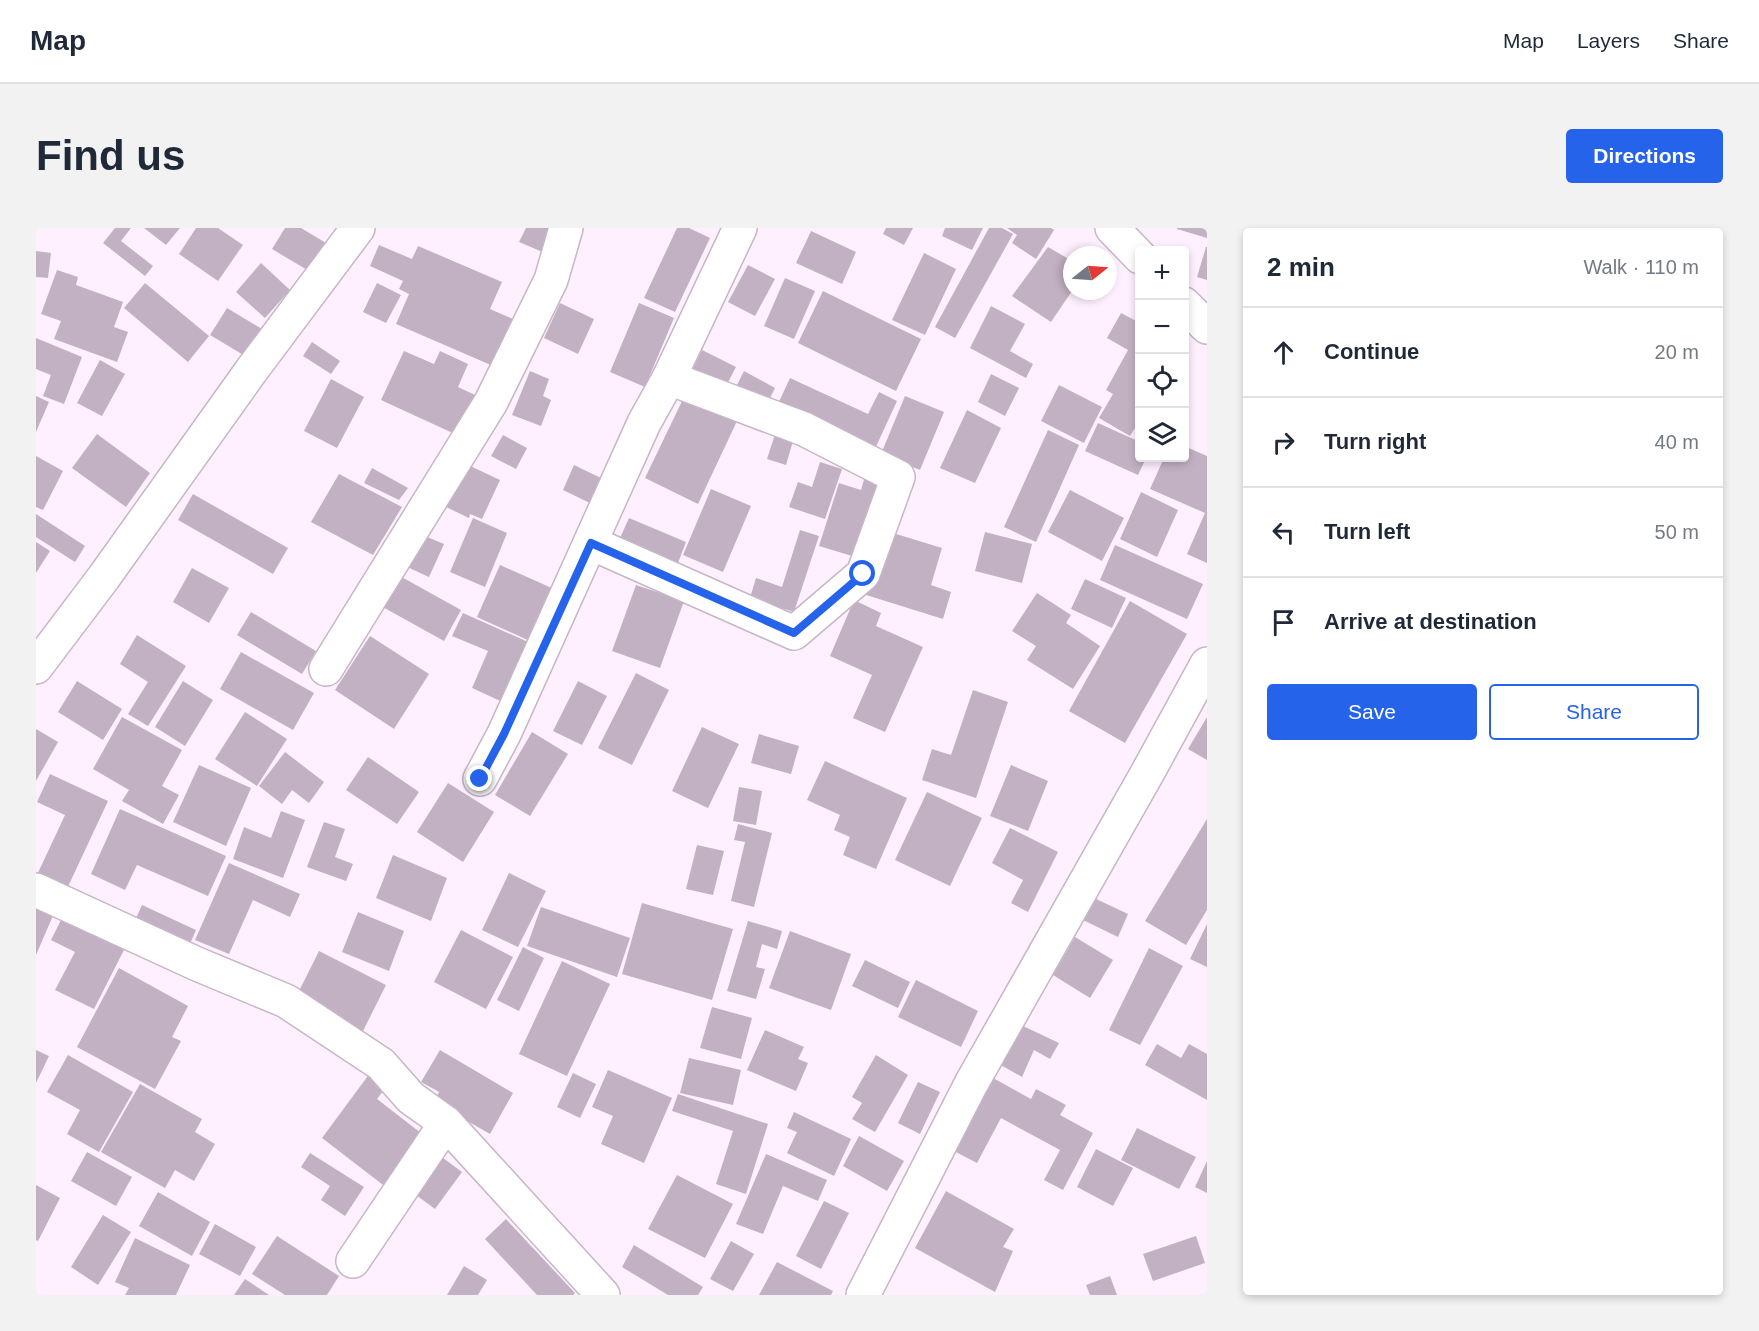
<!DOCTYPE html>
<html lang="en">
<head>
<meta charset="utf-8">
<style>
	:root { --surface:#fff; --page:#f2f2f3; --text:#1f2937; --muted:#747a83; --line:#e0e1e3; --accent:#2563eb }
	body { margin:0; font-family:Helvetica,sans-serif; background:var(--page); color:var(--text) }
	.controls { position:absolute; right:18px; top:18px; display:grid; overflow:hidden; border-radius:6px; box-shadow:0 3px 9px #0003 }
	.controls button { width:54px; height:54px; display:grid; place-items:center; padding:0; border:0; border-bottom:2px solid var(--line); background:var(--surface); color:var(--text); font:30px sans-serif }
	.compass { position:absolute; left:1027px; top:18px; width:54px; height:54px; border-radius:50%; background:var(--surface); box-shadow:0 3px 9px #0003; rotate:73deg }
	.stop { position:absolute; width:18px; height:18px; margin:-14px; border:4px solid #2563eb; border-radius:50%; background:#fff }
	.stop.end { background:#2563eb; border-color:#fff; box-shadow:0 2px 6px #0008 }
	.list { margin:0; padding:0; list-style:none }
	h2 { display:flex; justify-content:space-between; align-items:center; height:78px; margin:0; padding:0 24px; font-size:26px }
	h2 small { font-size:20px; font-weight:400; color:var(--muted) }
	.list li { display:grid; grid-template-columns:39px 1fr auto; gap:18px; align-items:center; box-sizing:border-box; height:90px; padding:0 24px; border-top:2px solid var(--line) }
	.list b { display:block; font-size:22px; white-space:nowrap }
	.list em { font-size:20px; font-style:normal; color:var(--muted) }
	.actions { display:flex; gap:12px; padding:18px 24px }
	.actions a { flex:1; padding:14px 0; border:2px solid var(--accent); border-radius:6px; text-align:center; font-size:21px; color:var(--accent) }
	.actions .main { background:var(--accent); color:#fff }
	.icon { flex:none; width:33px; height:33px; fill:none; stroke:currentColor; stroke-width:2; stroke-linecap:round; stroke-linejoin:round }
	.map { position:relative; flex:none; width:1171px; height:1067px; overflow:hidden; border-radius:6px }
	header { display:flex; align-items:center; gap:36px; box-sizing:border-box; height:84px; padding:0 30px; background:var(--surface); border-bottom:2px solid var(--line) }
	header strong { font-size:28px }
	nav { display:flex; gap:33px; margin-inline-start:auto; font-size:21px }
	.intro { display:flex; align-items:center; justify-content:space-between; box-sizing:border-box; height:144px; padding:0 36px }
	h1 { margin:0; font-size:42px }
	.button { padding:15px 27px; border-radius:6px; background:var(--accent); color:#fff; font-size:21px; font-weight:700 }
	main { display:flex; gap:36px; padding:0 36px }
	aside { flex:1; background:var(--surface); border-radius:6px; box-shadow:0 3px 9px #0003 }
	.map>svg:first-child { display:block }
	.building { fill:#c2b1c2 }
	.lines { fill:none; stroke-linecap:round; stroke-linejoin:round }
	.minor-casing { stroke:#c7b6c7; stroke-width:36 }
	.minor { stroke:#fff; stroke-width:33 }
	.route { stroke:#2563eb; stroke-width:8 }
</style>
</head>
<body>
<header>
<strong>Map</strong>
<nav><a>Map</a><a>Layers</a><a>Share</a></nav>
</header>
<div class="intro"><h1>Find us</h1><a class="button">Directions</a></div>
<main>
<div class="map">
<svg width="1171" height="1067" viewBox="0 0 1171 1067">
	<rect width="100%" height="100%" fill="#fef0fe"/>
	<!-- building -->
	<g class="building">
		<path d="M79,0H95L85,13L117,38L109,48L67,15Z"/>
		<path d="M108,0H144L130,17Z"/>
		<path d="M160,0H182L207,17L182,53L143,26Z"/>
		<path d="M249,0H265L295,18L278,46L236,21Z"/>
		<path d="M490,0H520L509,25L483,14Z"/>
		<path d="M641,0H653L674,10L639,84L608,70Z"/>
		<path d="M850,0H877L868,17L847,6Z"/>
		<path d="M909,0H947L936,22L906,8Z"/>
		<path d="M953,0H966L977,6L919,110L899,99Z"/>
		<path d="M971,0H1015L1018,2L1000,31L976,15L981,7Z"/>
		<path d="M1171,0V10L1141,1V0Z"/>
		<path d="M775,3L820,24L806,56L760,35Z"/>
		<path d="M343,17L376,31L382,18L466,54L454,81L484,94L464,141L360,96L373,66L363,61L367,53L334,38Z"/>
		<path d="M1012,19L1036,33V63L1015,94L976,68Z"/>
		<path d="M1170,19H1171V52L1161,49Z"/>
		<path d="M0,23L15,25L12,50L0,49Z"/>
		<path d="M888,25L920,41L889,107L856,92Z"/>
		<path d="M225,35L254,62L229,90L200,64Z"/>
		<path d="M712,37L739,51L719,88L692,74Z"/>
		<path d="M21,42L42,49L40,57L87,74L78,99L92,104L81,134L18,111L25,93L5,86Z"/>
		<path d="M749,50L779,63L758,111L728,98Z"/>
		<path d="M109,55L173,108L152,134L88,80Z"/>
		<path d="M341,55L365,67L350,95L327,84Z"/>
		<path d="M787,63L885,111L860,163L762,115Z"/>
		<path d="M524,75L558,91L542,126L508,110Z"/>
		<path d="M603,75L638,90L609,159L574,144Z"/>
		<path d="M955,78L989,96L974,123L997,136L990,150L934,120Z"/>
		<path d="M191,80L226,101L209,128L174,107Z"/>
		<path d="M1085,85L1104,95V192L1094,208L1063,190L1077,166L1070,162L1092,122L1071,110Z"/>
		<path d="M0,110L46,129L28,176L7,168L15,147L0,141Z"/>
		<path d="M276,114L304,133L295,146L267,128Z"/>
		<path d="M666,122L700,139L689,160L656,142Z"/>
		<path d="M368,123L398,136L404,123L432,136L422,159L439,167L421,207L345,172Z"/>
		<path d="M64,132L89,146L66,188L41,175Z"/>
		<path d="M494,143L513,151L507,168L515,172L505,198L476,187Z"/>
		<path d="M708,143L739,160L730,178L699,161Z"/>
		<path d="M955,146L983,160L969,188L942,174Z"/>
		<path d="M754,150L832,186L843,164L861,173L838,223L741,178Z"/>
		<path d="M295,151L328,169L301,220L268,203Z"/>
		<path d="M1023,157L1066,179L1048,215L1005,193Z"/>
		<path d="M649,167L701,193L662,276L609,250Z"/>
		<path d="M0,168L13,174L0,204Z"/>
		<path d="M869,168L908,184L884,242L845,226Z"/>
		<path d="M931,182L965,200L939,255L904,240Z"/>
		<path d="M1062,195L1104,214V230H1110L1102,247L1049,223Z"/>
		<path d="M741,200L759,206L750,237L731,231Z"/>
		<path d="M1012,202L1043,217L1000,314L968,299Z"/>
		<path d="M61,206L114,245L90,279L36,240Z"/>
		<path d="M467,207L491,220L480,241L455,228Z"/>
		<path d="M1148,218L1171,228V335L1151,326L1169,285L1114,261L1128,230H1148Z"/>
		<path d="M0,228L27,243L7,282L0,279Z"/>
		<path d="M784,234L806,241L789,291L753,279L762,254L776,259Z"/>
		<path d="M430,236L464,252L446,291L434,286L433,290L410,279Z"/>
		<path d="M538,237L567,251L556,276L527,262Z"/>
		<path d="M336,240L372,260L363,272L328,255Z"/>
		<path d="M303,246L366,279L337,327L275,294Z"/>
		<path d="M829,248L850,254L826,331L783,318L803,255L825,262Z"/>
		<path d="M675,261L715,278L687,344L647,327Z"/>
		<path d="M1034,262L1088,290L1066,333L1012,304Z"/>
		<path d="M1105,264L1142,282L1121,329L1084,311Z"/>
		<path d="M157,266L252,320L237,346L142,292Z"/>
		<path d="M0,286L49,318L39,334L0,309Z"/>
		<path d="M437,290L471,305L449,359L414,344Z"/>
		<path d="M593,290L650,314L639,343L580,319Z"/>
		<path d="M764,302L783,308L758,384L714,370L720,350L746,359Z"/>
		<path d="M847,302L906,320L895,357L915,364L907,391L827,366Z"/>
		<path d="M949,304L996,316L986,355L939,343Z"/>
		<path d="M384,306L408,316L393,349L369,338Z"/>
		<path d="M0,314L14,323L0,345Z"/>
		<path d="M1079,317L1167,356L1151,391L1064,352Z"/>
		<path d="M464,337L518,361L496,414L441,389Z"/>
		<path d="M156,340L193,360L173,395L137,374Z"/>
		<path d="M362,347L425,382L408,413L345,378Z"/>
		<path d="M1049,351L1090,370L1076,400L1035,381Z"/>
		<path d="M600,357L648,373L624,440L576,423Z"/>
		<path d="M1001,365L1035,387L1030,395L1064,418L1037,461L991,432L1000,418L976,403Z"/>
		<path d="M818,372L845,385L840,398L887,419L849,504L817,490L836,447L794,428Z"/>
		<path d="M1094,373L1151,406L1089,515L1033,483Z"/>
		<path d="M215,384L280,423L266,446L201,407Z"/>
		<path d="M427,385L499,417L473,477L436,460L452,423L416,408Z"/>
		<path d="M101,407L150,438L112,498L92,486L112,454L84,436Z"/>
		<path d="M334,408L393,446L358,501L299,462Z"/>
		<path d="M205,424L278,465L257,502L184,461Z"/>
		<path d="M600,445L633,462L596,537L562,520Z"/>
		<path d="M41,453L86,481L67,512L22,484Z"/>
		<path d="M147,453L177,472L149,518L119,499Z"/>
		<path d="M542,453L571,468L546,517L517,503Z"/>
		<path d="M937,462L972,474L940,570L886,552L896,521L915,527Z"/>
		<path d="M209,484L251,511L221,558L179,531Z"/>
		<path d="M86,489L146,522L126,558L143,567L127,596L86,573L93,562L57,541Z"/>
		<path d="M1171,489V532L1152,521Z"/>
		<path d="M666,499L703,516L672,580L636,563Z"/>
		<path d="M0,501L22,514L0,553Z"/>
		<path d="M496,504L532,526L494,588L459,567Z"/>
		<path d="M723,506L763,518L755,546L715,535Z"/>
		<path d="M249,524L288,554L273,575L256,562L246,576L223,558Z"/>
		<path d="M332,529L383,564L361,596L310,562Z"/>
		<path d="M789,533L871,570L840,641L807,627L814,609L798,602L804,587L771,572Z"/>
		<path d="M163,537L215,560L190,618L137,594Z"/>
		<path d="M975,537L1012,553L992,603L954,588Z"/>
		<path d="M14,546L72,573L29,665L0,649L29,587L1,574Z"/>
		<path d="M412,555L458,584L427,634L381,604Z"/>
		<path d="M703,559L726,563L720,597L697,593Z"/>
		<path d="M891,564L946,590L914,658L859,632Z"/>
		<path d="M84,581L190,628L172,668L101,637L89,662L55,646Z"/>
		<path d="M245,583L269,592L247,650L197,631L208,599L235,610Z"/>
		<path d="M1171,591V682L1150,717L1109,693Z"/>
		<path d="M288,594L309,601L299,629L317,636L310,653L271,639Z"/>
		<path d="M702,596L736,605L718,679L695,673L709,614L698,612Z"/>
		<path d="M974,600L1022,624L992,684L975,675L987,652L956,635Z"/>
		<path d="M661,617L688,623L677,667L650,661Z"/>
		<path d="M357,627L411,650L395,693L340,670Z"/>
		<path d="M193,635L264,666L254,689L217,672L193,726L159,712Z"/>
		<path d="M473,645L510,663L482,719L446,702Z"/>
		<path d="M1058,670L1092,686L1082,709L1047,692Z"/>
		<path d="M0,675L19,683L0,727Z"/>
		<path d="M606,675L697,701L676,772L586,746Z"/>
		<path d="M106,677L160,702L149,727L97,697Z"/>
		<path d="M505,679L594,710L581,749L491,718Z"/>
		<path d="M29,684L91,716L58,781L19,762L39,724L15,712Z"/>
		<path d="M322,684L368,703L353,743L306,724Z"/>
		<path d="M712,693L746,703L741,721L726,716L720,739L729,741L720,771L691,763Z"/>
		<path d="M1171,696V739L1154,731Z"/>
		<path d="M425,702L477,729L450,781L398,754Z"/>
		<path d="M754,703L815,726L795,782L733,760Z"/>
		<path d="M1039,709L1077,732L1054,770L1017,747Z"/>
		<path d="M487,719L508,730L483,783L461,772Z"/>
		<path d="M1113,720L1147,738L1104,817L1073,802Z"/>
		<path d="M283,723L350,757L325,807L258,773Z"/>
		<path d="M829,732L874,754L862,780L816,758Z"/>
		<path d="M526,733L574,756L531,848L483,826Z"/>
		<path d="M83,740L152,778L136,809L145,813L119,861L41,819Z"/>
		<path d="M880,752L942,783L925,819L862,789Z"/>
		<path d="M676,779L716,790L705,831L664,820Z"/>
		<path d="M987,798L1023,815L1014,831L998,822L986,849L963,836Z"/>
		<path d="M729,802L768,819L762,831L772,835L760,863L711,842Z"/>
		<path d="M1121,816L1145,830L1153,816L1171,826V872L1109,837Z"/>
		<path d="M0,822L13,828L0,855Z"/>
		<path d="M404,822L477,865L454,906L398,874L403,864L385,854Z"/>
		<path d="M32,827L97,864L63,924L31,906L44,882L11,864Z"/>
		<path d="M840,827L872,847L839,904L816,891L826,875L816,869Z"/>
		<path d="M653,830L705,842L697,877L644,865Z"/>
		<path d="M337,841L354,854L341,871L394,912L355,963L286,910Z"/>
		<path d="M572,842L636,870L608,935L565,916L577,888L556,879Z"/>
		<path d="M537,845L560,856L544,890L521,879Z"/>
		<path d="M957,850L995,871L1000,861L1030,877L1024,887L1057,905L1027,962L1008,952L1024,922L965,890L941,935L918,923Z"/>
		<path d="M882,854L904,864L884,906L862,895Z"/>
		<path d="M104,856L166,891L159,904L179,916L158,953L139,942L129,960L65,924Z"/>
		<path d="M642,866L732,896L710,966L680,956L697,903L636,883Z"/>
		<path d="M758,884L815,911L798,948L751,925L761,904L751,900Z"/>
		<path d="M1101,900L1160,929L1143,961L1085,932Z"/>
		<path d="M823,908L868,933L851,963L807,938Z"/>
		<path d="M1060,921L1097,940L1077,978L1041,959Z"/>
		<path d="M51,924L96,949L80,978L35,953Z"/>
		<path d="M399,924L426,944L399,981L372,961Z"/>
		<path d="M274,925L328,959L309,988L285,972L294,958L265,939Z"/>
		<path d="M730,926L791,952L782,973L747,958L727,1006L700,996Z"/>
		<path d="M1171,933V965L1159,959Z"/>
		<path d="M641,947L697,976L669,1030L612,1001Z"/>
		<path d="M0,957L24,970L2,1013L0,1012Z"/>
		<path d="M910,963L978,1001L967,1019L977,1023L959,1064L879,1020Z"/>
		<path d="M122,964L174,994L156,1028L103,998Z"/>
		<path d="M788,973L813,985L785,1041L760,1028Z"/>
		<path d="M67,987L95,1004L62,1057L35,1039Z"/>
		<path d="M470,991L539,1065L537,1067H501L449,1011Z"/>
		<path d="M179,996L220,1019L204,1048L163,1026Z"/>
		<path d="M241,1008L303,1048L291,1067H249L216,1046Z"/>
		<path d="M1160,1008L1169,1035L1117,1053L1107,1026Z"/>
		<path d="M99,1010L154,1037L140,1067H89L93,1060L79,1054Z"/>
		<path d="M695,1013L718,1026L697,1063L674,1051Z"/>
		<path d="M598,1017L667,1059L662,1067H632L586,1039Z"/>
		<path d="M741,1034L797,1063L795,1067H723Z"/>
		<path d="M428,1038L451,1052L442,1067H411Z"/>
		<path d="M1074,1048L1081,1067H1054L1050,1057Z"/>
		<path d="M209,1051L233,1067H198Z"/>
	</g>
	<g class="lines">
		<!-- minor casing -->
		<g class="minor-casing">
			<g id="minor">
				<path d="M1076,0L1104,29"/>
				<path d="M1148,76L1171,99"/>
				<path d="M555,315L758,405L827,346L862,249L768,201L633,150"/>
				<path d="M0,439L68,349L215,143L322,0"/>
				<path d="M290,441L455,174L515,52L530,0"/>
				<path d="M444,551L468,506L608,195L633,150L704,0"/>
				<path d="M0,662L161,736L250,773L345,836L375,870L410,895L567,1067"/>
				<path d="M317,1033L410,895"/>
				<path d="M827,1067L935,856L1113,542L1171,436"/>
			</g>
		</g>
		<!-- minor -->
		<use href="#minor" class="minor"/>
	</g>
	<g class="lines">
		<!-- route -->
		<path class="route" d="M444,551L468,506L555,315L758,405L827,346"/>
	</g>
</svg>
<div class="controls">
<button>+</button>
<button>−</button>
<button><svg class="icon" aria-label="locate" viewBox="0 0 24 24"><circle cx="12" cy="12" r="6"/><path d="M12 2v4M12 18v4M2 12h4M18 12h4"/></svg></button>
<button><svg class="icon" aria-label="layers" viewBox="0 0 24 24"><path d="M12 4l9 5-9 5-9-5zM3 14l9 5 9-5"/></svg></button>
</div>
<svg class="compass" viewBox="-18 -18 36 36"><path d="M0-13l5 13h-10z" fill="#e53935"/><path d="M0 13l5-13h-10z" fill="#747a83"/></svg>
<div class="stop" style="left:827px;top:346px"></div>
<div class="stop end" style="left:444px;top:551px"></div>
</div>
<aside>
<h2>2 min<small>Walk · 110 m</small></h2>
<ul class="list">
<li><svg class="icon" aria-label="ahead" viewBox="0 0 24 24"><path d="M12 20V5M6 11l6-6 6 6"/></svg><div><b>Continue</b></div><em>20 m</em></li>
<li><svg class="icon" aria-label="right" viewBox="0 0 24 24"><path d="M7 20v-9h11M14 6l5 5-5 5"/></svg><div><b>Turn right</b></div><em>40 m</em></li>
<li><svg class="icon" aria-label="left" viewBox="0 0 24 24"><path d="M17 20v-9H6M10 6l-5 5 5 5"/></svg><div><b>Turn left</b></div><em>50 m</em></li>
<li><svg class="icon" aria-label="arrive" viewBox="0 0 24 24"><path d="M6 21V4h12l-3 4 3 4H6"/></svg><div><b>Arrive at destination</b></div></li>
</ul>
<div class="actions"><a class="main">Save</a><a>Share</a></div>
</aside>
</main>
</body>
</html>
